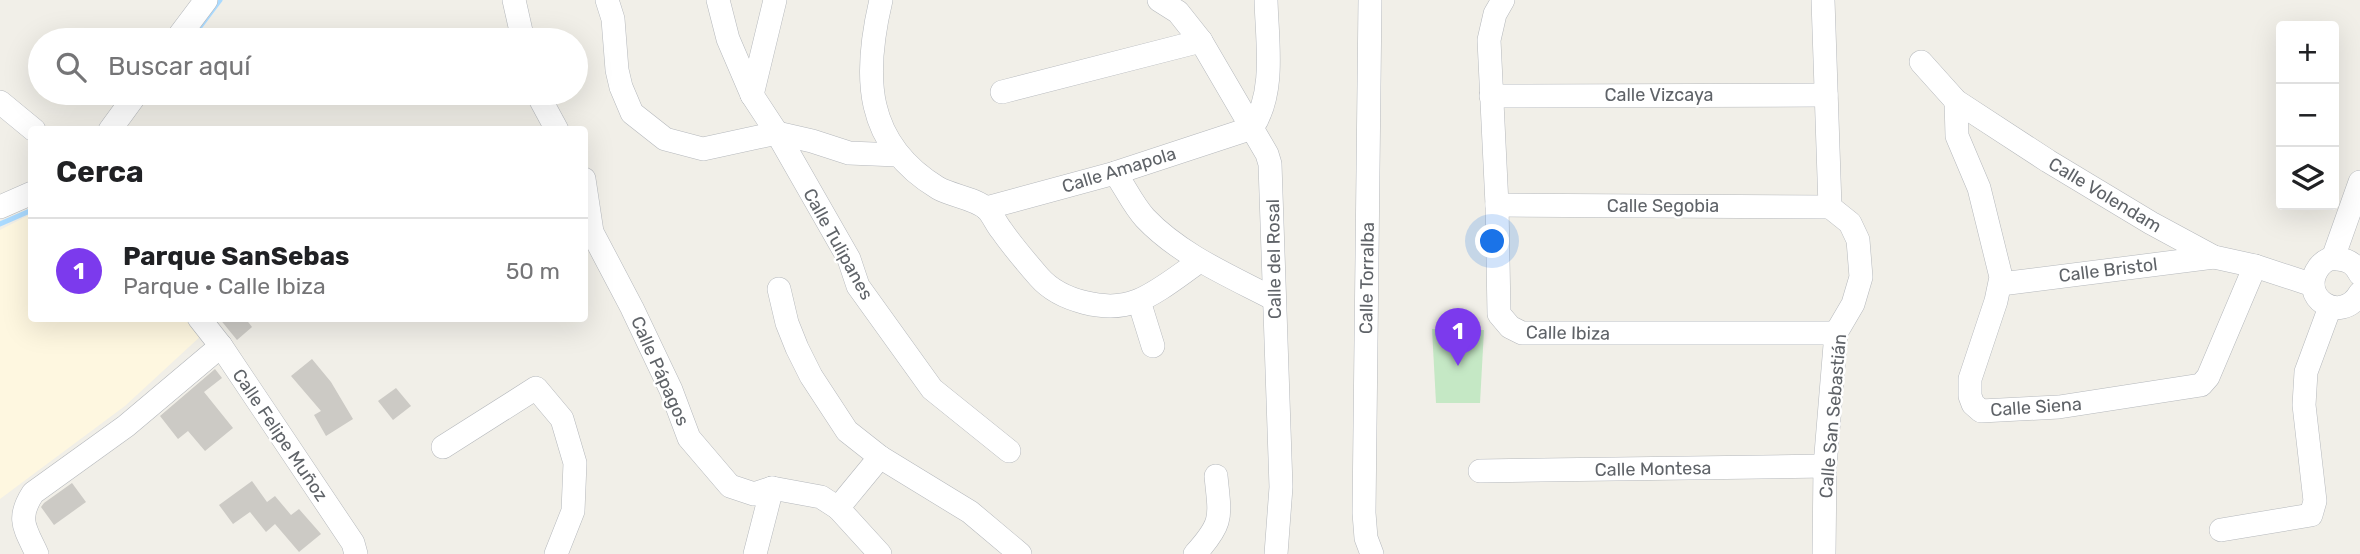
<!DOCTYPE html>
<html lang="es">
<head>
<meta charset="utf-8">
<style>
	:root { --surface:#fff; --page:#f2f2f2; --text:#202124; --muted:#757577; --line:#e0e0e0; --accent:#7c3aed }
	body { margin:0; font-family:Rubik,sans-serif; background:var(--page); color:var(--text) }
	.controls { position:absolute; right:21px; top:21px; display:grid; overflow:hidden; border-radius:7px; box-shadow:0 7px 28px #0002 }
	.controls button { width:63px; height:63px; display:grid; place-items:center; padding:0; border:0; border-bottom:2px solid var(--line); background:var(--surface); color:var(--text); font:35px sans-serif }
	.you { position:absolute; left:1493px; top:242px; width:24px; height:24px; margin:-18px; border:5px solid #fff; border-radius:50%; background:#1a73e8; box-shadow:0 0 0 10px #1a73e833 }
	.badge { display:grid; place-items:center; width:46px; height:46px; border-radius:50%; background:var(--accent); color:#fff; font-size:23px; font-weight:700 }
	.pin { position:absolute; translate:-50% -58px; filter:drop-shadow(0 2px 4px #0008) }
	.pin::after { content:''; position:absolute; top:37px; width:24px; height:21px; background:inherit; clip-path:polygon(0 0,100% 0,50% 100%) }
	.list { margin:0; padding:0; list-style:none }
	h2 { display:flex; justify-content:space-between; align-items:center; height:91px; margin:0; padding:0 28px; font-size:30px }
	h2 small { font-size:23px; font-weight:400; color:var(--muted) }
	.list li { display:grid; grid-template-columns:46px 1fr auto; gap:21px; align-items:center; box-sizing:border-box; height:105px; padding:0 28px; border-top:2px solid var(--line) }
	.list b { display:block; font-size:26px; white-space:nowrap }
	.list p { margin:0; font-size:23px; white-space:nowrap; color:var(--muted) }
	.list em { font-size:23px; font-style:normal; color:var(--muted) }
	.icon { flex:none; width:38px; height:38px; fill:none; stroke:currentColor; stroke-width:2; stroke-linecap:round; stroke-linejoin:round }
	.map { position:relative; flex:none; width:2360px; height:554px; overflow:hidden }
	.search { position:absolute; background:var(--surface); box-shadow:0 7px 28px #0002; left:28px; top:28px; width:560px; height:77px; display:flex; align-items:center; gap:18px; box-sizing:border-box; padding:0 24px; border-radius:38px; color:var(--muted); font-size:26px }
	.panel { position:absolute; background:var(--surface); box-shadow:0 7px 28px #0002; left:28px; top:126px; width:560px; height:196px; border-radius:7px }
	.map>svg:first-child { display:block }
	.commercial { fill:#fef7e0 }
	.green { fill:#c5e8c5 }
	.lines { fill:none; stroke-linecap:round; stroke-linejoin:round }
	.stream { stroke:#aadaff; stroke-width:5 }
	.building { fill:#cccac5 }
	.minor-casing { stroke:#b5b8bc; stroke-width:24 }
	.minor { stroke:#fff; stroke-width:23 }
	.labels { text-anchor:middle; stroke-width:5; stroke-linejoin:round; paint-order:stroke }
	.street-label { font-size:18px; fill:#5f6368; stroke:#fff }
</style>
</head>
<body>
<div class="map">
<svg width="2360" height="554" viewBox="0 0 2360 554">
	<rect width="100%" height="100%" fill="#f1efe8"/>
	<!-- commercial -->
	<path class="commercial" d="M31,214L32,318L189,319L202,335L125,406L0,499V230Z"/>
	<!-- green -->
	<path class="green" d="M1432,329L1484,330L1480,403H1436Z"/>
	<g class="lines">
		<!-- stream -->
		<g class="stream">
			<path d="M190,40L220,0"/>
			<path d="M144,102L151,93"/>
			<path d="M0,224L32,210"/>
		</g>
	</g>
	<!-- building -->
	<g class="building">
		<path d="M219,318H245L252,327L237,340Z"/>
		<path d="M312,359L331,382L353,419L326,436L314,415L321,411L291,376Z"/>
		<path d="M215,369L222,378L204,392L233,428L205,451L188,431L178,439L160,416Z"/>
		<path d="M396,388L411,406L393,420L378,401Z"/>
		<path d="M252,481L267,502L275,496L291,515L299,509L321,534L299,552L275,524L266,532L250,512L233,524L219,505Z"/>
		<path d="M72,483L86,502L54,525L41,507L44,503Z"/>
	</g>
	<g class="lines">
		<!-- minor casing -->
		<g class="minor-casing">
			<g id="minor">
				<path d="M514,0L523,40"/>
				<path d="M607,0L613,19L617,70L621,87L632,113L665,139L703,149L777,133L812,141L849,153L897,155"/>
				<path d="M718,0L728,39L752,95L777,133L849,259L858,286L932,389L1009,451"/>
				<path d="M881,0C863,76 864,143 938,188C952,196 975,198 987,209C993,215 996,224 1002,231C1013,247 1026,262 1039,277C1060,301 1107,313 1137,301C1158,293 1182,273 1200,261"/>
				<path d="M1159,0L1178,12L1201,41L1267,154L1270,164L1281,487L1276,554"/>
				<path d="M1370,0L1364,513L1366,538L1372,554"/>
				<path d="M1503,0L1495,14L1489,40L1497,205L1499,314L1510,327L1522,333H1836"/>
				<path d="M1823,0L1830,207L1850,223L1858,240L1861,277L1853,304L1836,333L1825,466L1824,554"/>
				<path d="M176,40L206,0"/>
				<path d="M1921,62L1956,101L2048,161L2151,223L2214,257L2255,266L2313,285"/>
				<path d="M1002,92L1201,41"/>
				<path d="M537,93L557,130"/>
				<path d="M752,95L775,0"/>
				<path d="M1491,96L1826,95"/>
				<path d="M1956,101L1957,136L1979,188L2001,277L1996,301L1970,379V396L1973,404L1981,411L2059,407L2201,385L2208,377L2255,266"/>
				<path d="M0,102L34,130"/>
				<path d="M110,130L137,93"/>
				<path d="M1115,173C1125,187 1133,205 1145,218C1180,255 1230,276 1274,299"/>
				<path d="M584,179L592,232L632,308L671,390L689,438L730,486L754,494L772,488L821,497L838,508L880,554"/>
				<path d="M1497,205L1830,207"/>
				<path d="M0,207L32,193"/>
				<path d="M986,208L1115,173L1252,128C1276,93 1267,41 1266,0"/>
				<path d="M2333,258L2360,182"/>
				<path d="M2360,274C2355,264 2349,260 2338,259C2330,257 2324,261 2319,267C2297,297 2341,326 2360,293"/>
				<path d="M2001,284L2214,257"/>
				<path d="M779,289L787,323L797,348L811,376L847,431L880,457L970,512L1020,554"/>
				<path d="M1139,301L1153,346"/>
				<path d="M199,318L221,346L353,543L356,554"/>
				<path d="M443,447L536,388L562,419L575,463L573,511L556,554"/>
				<path d="M1480,471L1825,466"/>
				<path d="M838,508L880,457"/>
				<path d="M2221,530L2311,515L2315,501L2304,405L2306,372L2330,307"/>
				<path d="M37,554C25,528 16,519 33,493L126,426L221,346"/>
				<path d="M755,554L772,488"/>
				<path d="M1195,554C1224,522 1220,517 1216,476"/>
			</g>
		</g>
		<!-- minor -->
		<use href="#minor" class="minor"/>
	</g>
	<g class="labels">
		<!-- street labels -->
		<g class="street-label">
			<text x="1659" y="101">Calle Vizcaya</text>
			<text transform="translate(1119 170) rotate(-17)" y="6">Calle Amapola</text>
			<text transform="translate(2105 195) rotate(31)" y="6">Calle Volendam</text>
			<text x="1663" y="212">Calle Segobia</text>
			<text transform="translate(838 244) rotate(61)" y="6">Calle Tulipanes</text>
			<text transform="translate(1274 259) rotate(-91)" y="6">Calle del Rosal</text>
			<text transform="translate(2108 270) rotate(-7)" y="6">Calle Bristol</text>
			<text transform="translate(1367 278) rotate(-89)" y="6">Calle Torralba</text>
			<text transform="translate(1568 333) rotate(1)" y="6">Calle Ibiza</text>
			<text transform="translate(660 371) rotate(66)" y="6">Calle Pápagos</text>
			<text transform="translate(2036 407) rotate(-4)" y="6">Calle Siena</text>
			<text transform="translate(1833 416) rotate(-85)" y="6">Calle San Sebastián</text>
			<text transform="translate(280 435) rotate(56)" y="6">Calle Felipe Muñoz</text>
			<text transform="translate(1653 469) rotate(-1)" y="6">Calle Montesa</text>
		</g>
	</g>
</svg>
<div class="controls">
<button>+</button>
<button>−</button>
<button><svg class="icon" aria-label="layers" viewBox="0 0 24 24"><path d="M12 4l9 5-9 5-9-5zM3 14l9 5 9-5"/></svg></button>
</div>
<div class="you"></div>
<div class="pin badge" style="left:1458px;top:366px">1</div>
<div class="search"><svg class="icon" aria-label="search" viewBox="0 0 24 24"><circle cx="10" cy="10" r="6"/><path d="M15 15l6 6"/></svg>Buscar aquí</div>
<section class="panel">
<h2>Cerca<small></small></h2>
<ul class="list">
<li><span class="badge">1</span><div><b>Parque SanSebas</b><p>Parque · Calle Ibiza</p></div><em>50 m</em></li>
</ul>
</section>
</div>
</body>
</html>
